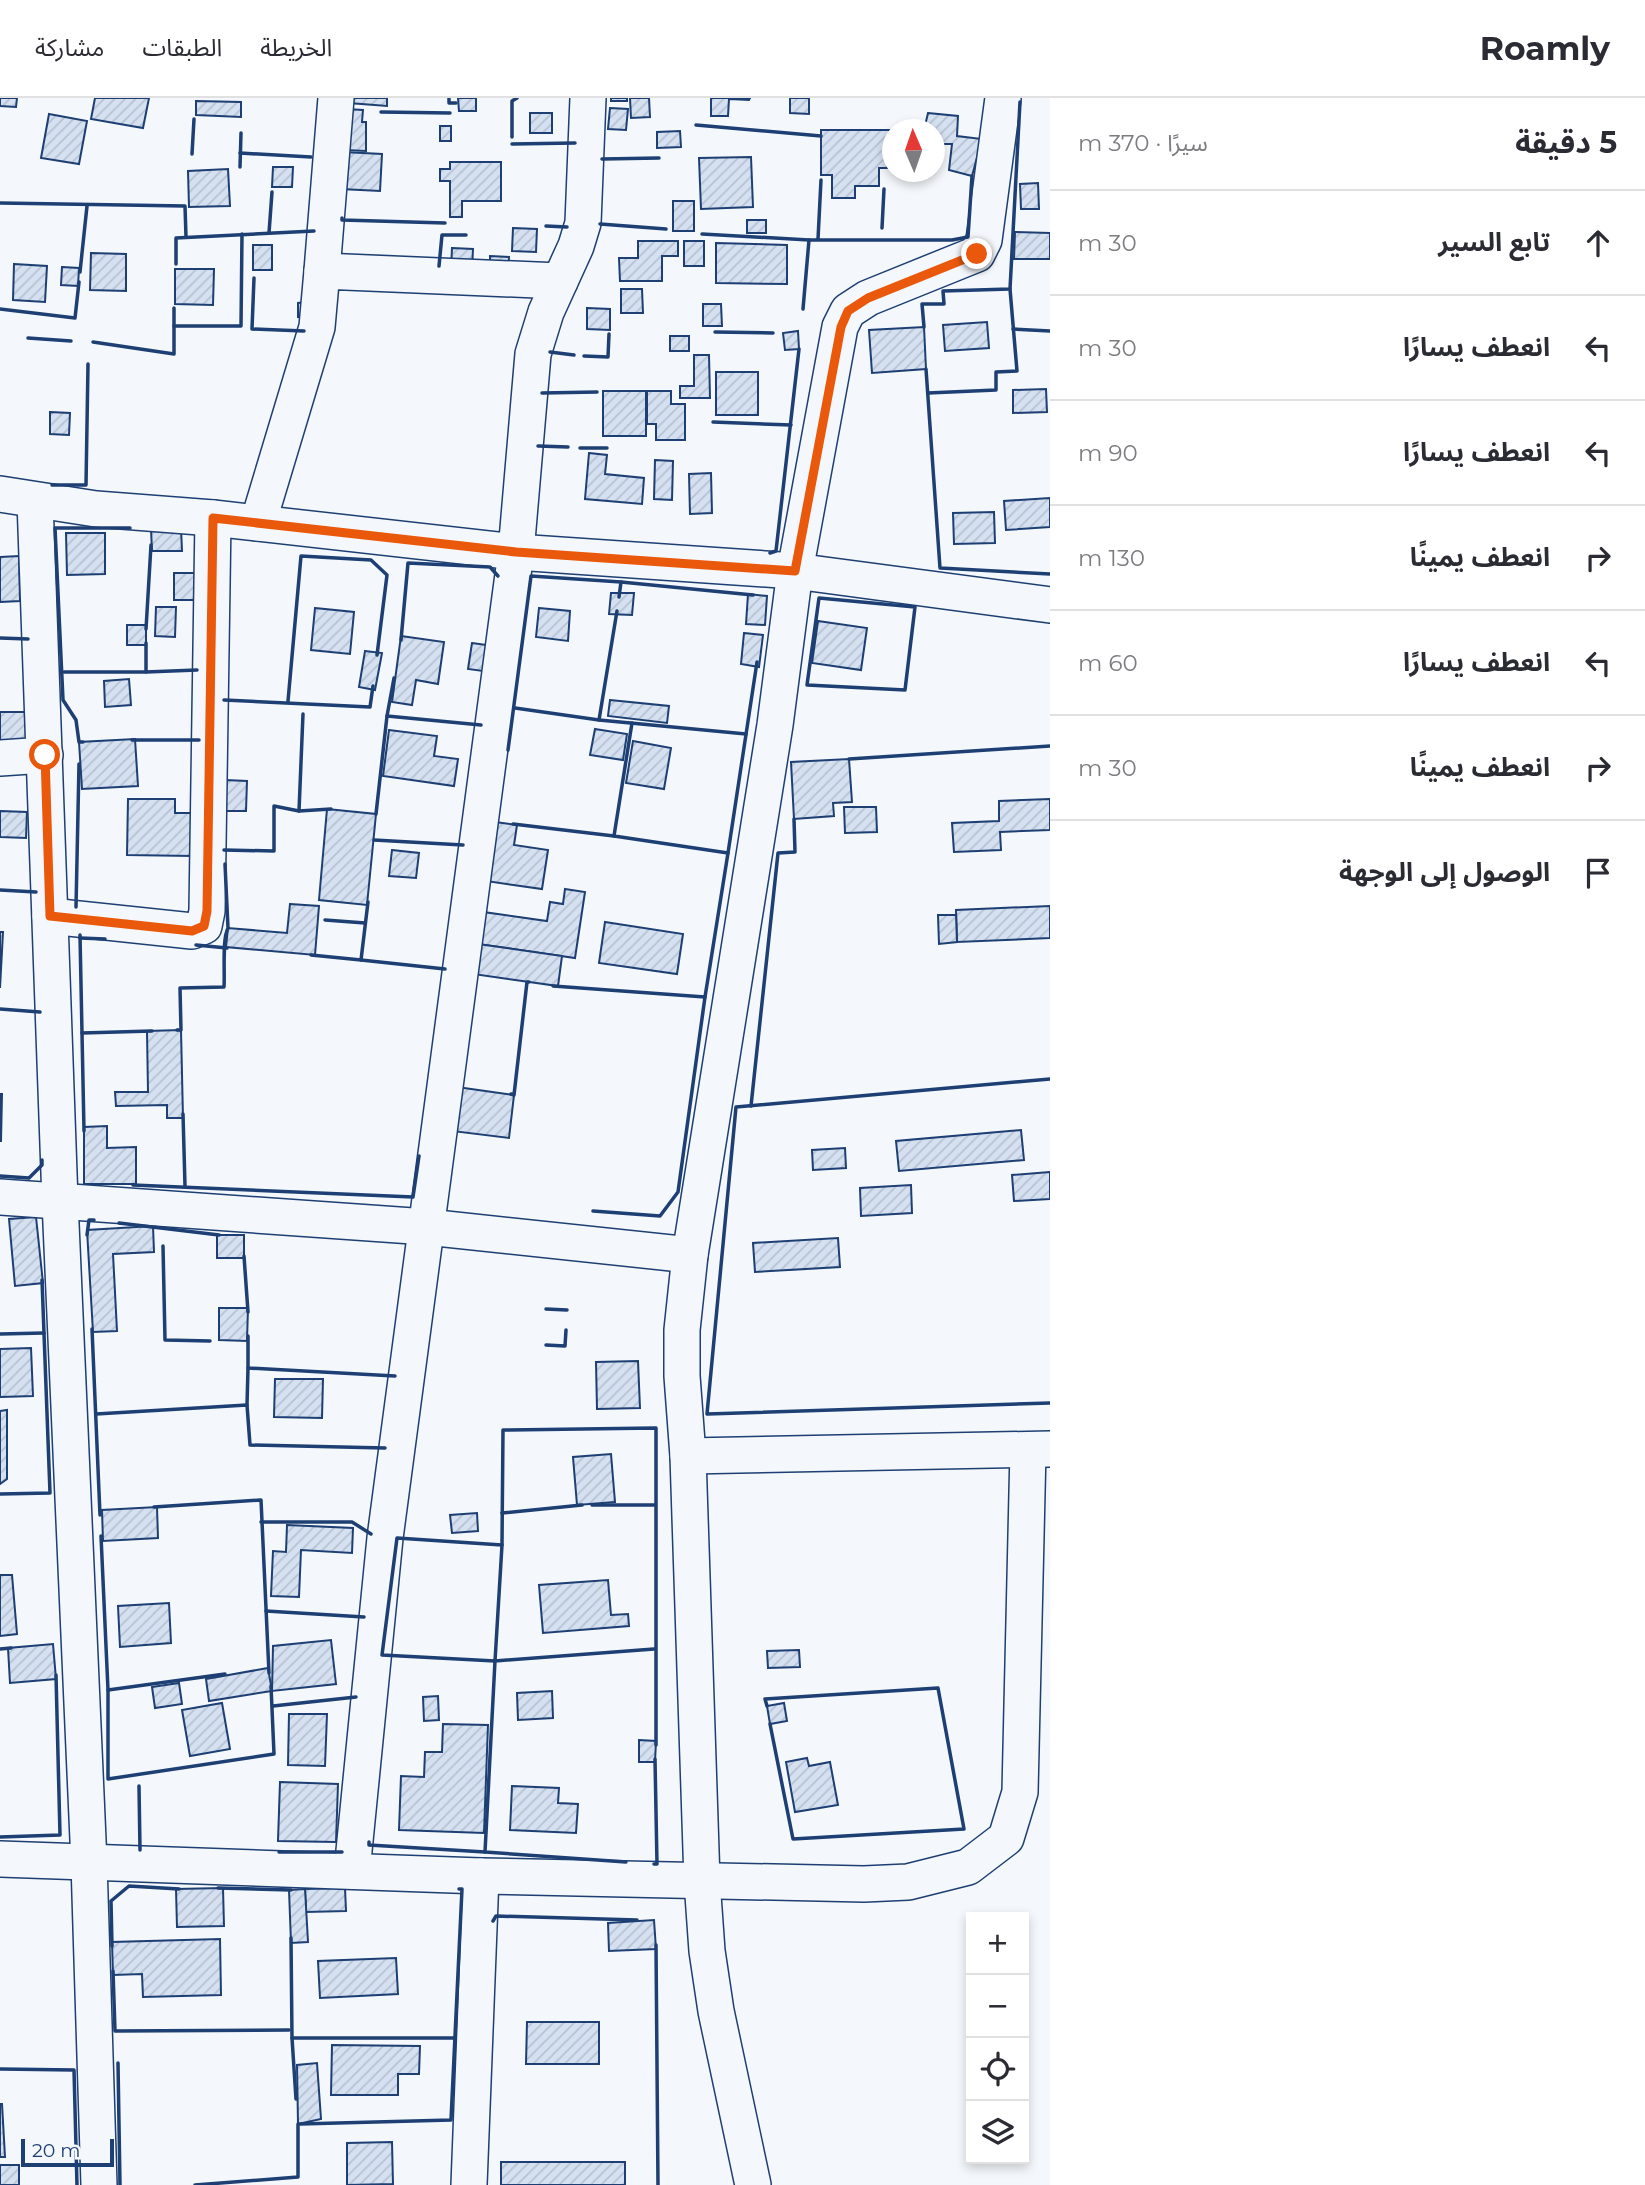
<!DOCTYPE html>
<html lang="ar">
<head>
<meta charset="utf-8">
<style>
	:root { --surface:#fff; --page:#f2f2f3; --text:#2b2b33; --muted:#7c7c81; --line:#e1e1e2 }
	body { margin:0; font-family:Montserrat,"Noto Sans Arabic",sans-serif; background:var(--page); color:var(--text); direction:rtl }
	.controls { position:absolute; right:21px; bottom:21px; display:grid; overflow:hidden; border-radius:0px; box-shadow:0 4px 10px #0003 }
	.controls button { width:63px; height:63px; display:grid; place-items:center; padding:0; border:0; border-bottom:2px solid var(--line); background:var(--surface); color:var(--text); font:35px sans-serif }
	.compass { position:absolute; left:882px; top:21px; width:63px; height:63px; border-radius:50%; background:var(--surface); box-shadow:0 4px 10px #0003; rotate:358deg }
	.scale { position:absolute; left:21px; bottom:18px; width:93px; box-sizing:border-box; padding-left:7px; border:4px solid #1d3f73; border-top:0; font-size:19px; line-height:24px; white-space:nowrap; color:#1d3f73; -webkit-text-stroke:5px #f4f7fb; paint-order:stroke }
	.stop { position:absolute; width:21px; height:21px; margin:-16px; border:5px solid #ea580c; border-radius:50%; background:#fff }
	.stop.end { background:#ea580c; border-color:#fff; box-shadow:0 2px 7px #0008 }
	.list { margin:0; padding:0; list-style:none }
	h2 { display:flex; justify-content:space-between; align-items:center; height:91px; margin:0; padding:0 28px; font-size:30px }
	h2 small { font-size:23px; font-weight:400; color:var(--muted) }
	.list li { display:grid; grid-template-columns:46px 1fr auto; gap:21px; align-items:center; box-sizing:border-box; height:105px; padding:0 28px; border-top:2px solid var(--line) }
	.list b { display:block; font-size:26px; white-space:nowrap }
	.list em { font-size:23px; font-style:normal; color:var(--muted) }
	.icon { flex:none; width:38px; height:38px; fill:none; stroke:currentColor; stroke-width:2; stroke-linecap:round; stroke-linejoin:round }
	.map { position:relative; flex:none; width:1050px; height:2087px; overflow:hidden; direction:ltr }
	header { display:flex; align-items:center; gap:42px; box-sizing:border-box; height:98px; padding:0 35px; background:var(--surface); border-bottom:2px solid var(--line) }
	header strong { font-size:33px }
	nav { display:flex; gap:38px; margin-inline-start:auto; font-size:24px }
	main { display:flex }
	aside { flex:1; background:var(--surface) }
	.map>svg:first-child { display:block }
	.building { fill:url(#building-hatch); stroke:#1d3f73; stroke-width:2 }
	.lines { fill:none; stroke-linecap:round; stroke-linejoin:round }
	.minor-casing { stroke:#1d3f73; stroke-width:38 }
	.minor { stroke:#f4f7fb; stroke-width:35 }
	.wall { stroke:#1d3f73; stroke-width:3.5 }
	.route { stroke:#ea580c; stroke-width:9 }
</style>
</head>
<body>
<header>
<strong>Roamly</strong>
<nav><a>الخريطة</a><a>الطبقات</a><a>مشاركة</a></nav>
</header>
<main>
<aside>
<h2>5 دقيقة<small>سيرًا · 370 m</small></h2>
<ul class="list">
<li><svg class="icon" aria-label="ahead" viewBox="0 0 24 24"><path d="M12 20V5M6 11l6-6 6 6"/></svg><div><b>تابع السير</b></div><em>30 m</em></li>
<li><svg class="icon" aria-label="left" viewBox="0 0 24 24"><path d="M17 20v-9H6M10 6l-5 5 5 5"/></svg><div><b>انعطف يسارًا</b></div><em>30 m</em></li>
<li><svg class="icon" aria-label="left" viewBox="0 0 24 24"><path d="M17 20v-9H6M10 6l-5 5 5 5"/></svg><div><b>انعطف يسارًا</b></div><em>90 m</em></li>
<li><svg class="icon" aria-label="right" viewBox="0 0 24 24"><path d="M7 20v-9h11M14 6l5 5-5 5"/></svg><div><b>انعطف يمينًا</b></div><em>130 m</em></li>
<li><svg class="icon" aria-label="left" viewBox="0 0 24 24"><path d="M17 20v-9H6M10 6l-5 5 5 5"/></svg><div><b>انعطف يسارًا</b></div><em>60 m</em></li>
<li><svg class="icon" aria-label="right" viewBox="0 0 24 24"><path d="M7 20v-9h11M14 6l5 5-5 5"/></svg><div><b>انعطف يمينًا</b></div><em>30 m</em></li>
<li><svg class="icon" aria-label="arrive" viewBox="0 0 24 24"><path d="M6 21V4h12l-3 4 3 4H6"/></svg><div><b>الوصول إلى الوجهة</b></div></li>
</ul>
</aside>
<div class="map">
<svg width="1050" height="2087" viewBox="0 0 1050 2087">
	<defs>
		<pattern id="building-hatch" width="6" height="6" patternUnits="userSpaceOnUse" patternTransform="scale(1.75)"><rect width="6" height="6" fill="#d5e0f0"/><path d="M-1 1l2-2M0 6l6-6M5 7l2-2" fill="none" stroke="#b6c1d1"/></pattern>
	</defs>
	<rect width="100%" height="100%" fill="#f4f7fb"/>
	<!-- building -->
	<g class="building">
		<path d="M0,0H17L16,9L0,8Z"/>
		<path d="M95,0H149L143,30L91,21Z"/>
		<path d="M350,0H387V8L349,5Z"/>
		<path d="M458,0H476V13H459Z"/>
		<rect x="611" y="0" width="16" height="3"/>
		<path d="M630,0H649L650,19L631,20Z"/>
		<path d="M711,0H750L749,2L729,1L728,18H711Z"/>
		<path d="M790,0H809V16L790,15Z"/>
		<path d="M196,3L241,4V19L196,17Z"/>
		<path d="M610,10L628,11L626,32L608,31Z"/>
		<path d="M346,11L363,12L362,24H366V53L345,52Z"/>
		<rect x="530" y="15" width="22" height="20"/>
		<path d="M928,15L958,18L957,38L982,41L972,78L949,72L952,46H934V32H924Z"/>
		<path d="M49,16L87,23L79,66L41,60Z"/>
		<rect x="440" y="28" width="11" height="15"/>
		<path d="M821,32H892V70H879V88H855V100H832V77H821Z"/>
		<path d="M680,33L681,49L657,50V34Z"/>
		<path d="M343,54L382,56L380,93L341,91Z"/>
		<path d="M751,59L753,109L701,111L699,60Z"/>
		<path d="M450,64H501V103H462V119H450V83H440V71H450Z"/>
		<path d="M273,69H293L292,89H272Z"/>
		<path d="M228,71L230,108L189,109L188,73Z"/>
		<path d="M1038,85L1039,111H1021L1020,86Z"/>
		<rect x="673" y="103" width="21" height="30"/>
		<rect x="747" y="122" width="19" height="13"/>
		<path d="M513,130L537,131L536,154L512,153Z"/>
		<path d="M1015,134L1050,135V161H1014Z"/>
		<path d="M638,143H678V158H662V183H620L619,160H638Z"/>
		<rect x="684" y="143" width="20" height="25"/>
		<path d="M716,145L787,147V186L716,185Z"/>
		<rect x="253" y="147" width="19" height="25"/>
		<path d="M452,150L473,151L472,172H451Z"/>
		<path d="M91,155L126,156V193L90,192Z"/>
		<path d="M490,158L509,159L508,176L490,175Z"/>
		<path d="M14,166L47,168L45,204L13,202Z"/>
		<path d="M62,169L79,170L78,188L61,187Z"/>
		<path d="M175,171H214L213,207L175,206Z"/>
		<path d="M621,191H642L643,215H621Z"/>
		<path d="M307,204V220L298,219V205Z"/>
		<path d="M703,206H721L722,228H703Z"/>
		<path d="M587,210L610,211V232L587,231Z"/>
		<path d="M987,224L989,250L945,253L943,227Z"/>
		<path d="M924,229L926,271L872,275L869,232Z"/>
		<path d="M798,233L799,251L785,252L783,235Z"/>
		<rect x="670" y="238" width="19" height="15"/>
		<path d="M694,257H709L710,300H680V288H694Z"/>
		<rect x="716" y="274" width="42" height="43"/>
		<path d="M1046,291L1047,314L1013,315V292Z"/>
		<rect x="603" y="293" width="43" height="45"/>
		<path d="M647,293H671V306H685V342H656V326H647Z"/>
		<path d="M50,314L70,315L69,337L50,336Z"/>
		<path d="M589,355L607,357L605,376L644,380L642,406L585,401Z"/>
		<path d="M655,362L673,363L672,402L654,401Z"/>
		<path d="M711,375L712,415L690,416L689,376Z"/>
		<path d="M1050,400V429L1006,432L1004,403Z"/>
		<path d="M994,414L995,445L954,446L953,415Z"/>
		<path d="M181,430L182,453H152L151,431Z"/>
		<path d="M66,435H105V476L67,477Z"/>
		<path d="M19,458L20,503L0,504V459Z"/>
		<rect x="174" y="475" width="31" height="27"/>
		<path d="M611,495H634L632,517L609,516Z"/>
		<path d="M748,496L767,498L765,527L746,526Z"/>
		<path d="M156,509H176L175,539L155,538Z"/>
		<path d="M315,510L354,514L350,556L311,552Z"/>
		<path d="M539,510L570,513L568,543L536,539Z"/>
		<path d="M818,523L867,530L861,572L812,565Z"/>
		<rect x="127" y="527" width="19" height="20"/>
		<path d="M744,535L763,537L759,569L741,566Z"/>
		<path d="M401,538L444,544L438,586L416,582L412,607L392,604Z"/>
		<path d="M472,545L494,548L490,574L468,571Z"/>
		<path d="M365,553L382,555L375,592L359,589Z"/>
		<path d="M129,581L131,607L105,609L104,583Z"/>
		<path d="M610,602L669,608L667,625L608,618Z"/>
		<rect x="0" y="614" width="29" height="35"/>
		<path d="M595,631L627,636L623,662L590,657Z"/>
		<path d="M389,632L437,638L434,658L458,661L454,688L383,678Z"/>
		<path d="M135,641L138,688L82,691L79,644Z"/>
		<path d="M633,643L671,650L664,691L626,685Z"/>
		<path d="M849,661L852,704L833,705L834,718L794,721L791,664Z"/>
		<path d="M225,682L247,683L246,713H224Z"/>
		<path d="M128,701H175V715H193L192,758L127,757Z"/>
		<path d="M1050,701V732L1000,734L1001,752L954,754L952,725L999,723V703Z"/>
		<path d="M844,709H876L877,734L845,735Z"/>
		<path d="M327,711L376,716L367,807L319,802Z"/>
		<path d="M0,713L27,714L26,740L0,739Z"/>
		<path d="M495,724L517,727L514,747L548,752L542,791L486,783Z"/>
		<path d="M392,752L419,755L416,780L389,778Z"/>
		<path d="M565,791L585,794L575,860L478,846L483,814L547,823L550,804L563,806Z"/>
		<path d="M290,806L319,808L315,857L226,849L228,830L287,835Z"/>
		<path d="M1050,808V840L957,844L956,812Z"/>
		<path d="M938,817H956L957,844L939,846Z"/>
		<path d="M605,824L683,836L677,876L599,865Z"/>
		<path d="M0,834H3L0,890Z"/>
		<path d="M478,846L562,858L558,888L473,876Z"/>
		<path d="M181,932L183,1020H167V1007L116,1008L115,994H148L147,933Z"/>
		<path d="M457,989L514,997L509,1040L452,1033Z"/>
		<path d="M0,996H2L1,1043H0Z"/>
		<path d="M107,1028V1050L136,1049V1086H84V1029Z"/>
		<path d="M1021,1032L1024,1062L899,1073L896,1043Z"/>
		<path d="M845,1050L846,1070L813,1072L812,1052Z"/>
		<path d="M1050,1074V1101L1014,1103L1012,1077Z"/>
		<path d="M911,1087L912,1115L861,1118L860,1090Z"/>
		<path d="M36,1119L43,1185L15,1188L9,1121Z"/>
		<path d="M153,1128L154,1154L113,1156L117,1233L93,1234L87,1132Z"/>
		<rect x="217" y="1137" width="27" height="23"/>
		<path d="M838,1140L840,1169L755,1174L753,1145Z"/>
		<path d="M219,1210H248L247,1243L219,1242Z"/>
		<path d="M31,1250L33,1298L0,1299V1251Z"/>
		<path d="M638,1263L640,1310L597,1311L596,1264Z"/>
		<path d="M275,1281H323L322,1320L274,1319Z"/>
		<path d="M7,1312V1381L0,1386V1313Z"/>
		<path d="M611,1356L615,1404L577,1407L573,1359Z"/>
		<path d="M157,1409L158,1440L103,1443L102,1412Z"/>
		<path d="M477,1415L478,1433L452,1435L450,1417Z"/>
		<path d="M287,1427L353,1430L352,1455L301,1452L299,1499L271,1498L273,1453L286,1454Z"/>
		<path d="M0,1477H12L17,1536L0,1538Z"/>
		<path d="M608,1482L611,1517L628,1516L629,1528L543,1535L539,1487Z"/>
		<path d="M169,1505L171,1545L120,1549L118,1508Z"/>
		<path d="M331,1542L336,1586L272,1593L273,1548Z"/>
		<path d="M53,1546L56,1581L10,1585L8,1550Z"/>
		<path d="M799,1552L800,1569L768,1570L767,1553Z"/>
		<path d="M268,1570L272,1593L209,1603L206,1581Z"/>
		<path d="M179,1585L182,1606L155,1610L152,1589Z"/>
		<path d="M552,1593L553,1620L518,1622L517,1595Z"/>
		<path d="M438,1598L439,1622L424,1623L423,1599Z"/>
		<path d="M222,1605L230,1651L190,1658L182,1612Z"/>
		<path d="M784,1605L787,1623L770,1626L767,1608Z"/>
		<path d="M289,1616H327L325,1668L288,1667Z"/>
		<path d="M443,1626L488,1627L484,1735L399,1732L401,1678L424,1679L425,1654H442Z"/>
		<path d="M639,1642L656,1643L655,1664H639Z"/>
		<path d="M807,1660L809,1668L830,1664L838,1707L795,1714L786,1664Z"/>
		<path d="M280,1684L338,1686L336,1744L278,1743Z"/>
		<path d="M512,1688L559,1690L558,1705L578,1706L576,1735L510,1732Z"/>
		<path d="M223,1790L224,1828L177,1829L176,1791Z"/>
		<path d="M345,1790L346,1813L306,1814L305,1791Z"/>
		<path d="M305,1791L308,1844L291,1845L289,1792Z"/>
		<path d="M654,1822L656,1851L609,1853L608,1825Z"/>
		<path d="M220,1841L221,1897L143,1899L142,1876L113,1877L112,1844Z"/>
		<path d="M396,1860L398,1896L320,1900L318,1863Z"/>
		<path d="M527,1924H599V1966H526Z"/>
		<path d="M332,1947L420,1948L419,1976H398V1997H331Z"/>
		<path d="M317,1965L321,2021L298,2026L297,1967Z"/>
		<path d="M0,2006H2L5,2059H0Z"/>
		<path d="M392,2044L393,2086L347,2087V2045Z"/>
		<rect x="501" y="2064" width="124" height="23"/>
		<rect x="0" y="2067" width="19" height="20"/>
	</g>
	<g class="lines">
		<!-- minor casing -->
		<g class="minor-casing">
			<g id="minor">
				<path d="M322,173L336,0"/>
				<path d="M0,396L96,411L213,420L516,454L795,473L1050,507"/>
				<path d="M35,403L60,1103L89,1765L99,2087"/>
				<path d="M258,425L317,229L322,173L560,183"/>
				<path d="M0,660L45,657"/>
				<path d="M50,818L192,833L204,828L207,813L213,420"/>
				<path d="M0,1099L427,1129L690,1157"/>
				<path d="M688,1358L1050,1351"/>
				<path d="M0,1761L481,1778L864,1786L908,1784L968,1769L1006,1740L1020,1694L1028,1352"/>
				<path d="M352,1773L385,1440L516,454L533,256L546,214L576,148L583,125L588,0"/>
				<path d="M469,2087L481,1778"/>
				<path d="M753,2087L716,1913L707,1853L702,1783L688,1358L682,1278V1232L690,1157L775,627L795,473L840,229L848,213L868,200L977,156L984,142L1003,0"/>
			</g>
		</g>
		<!-- minor -->
		<use href="#minor" class="minor"/>
		<!-- wall -->
		<g class="wall">
			<path d="M449,0V5H456"/>
			<path d="M381,14L450,15"/>
			<path d="M696,27L821,38"/>
			<path d="M512,39V3L517,0"/>
			<path d="M512,46L575,45"/>
			<path d="M240,55L311,59"/>
			<path d="M192,56L194,21"/>
			<path d="M602,61L659,60"/>
			<path d="M240,69L241,35"/>
			<path d="M0,105L185,108L186,139"/>
			<path d="M342,120V122L445,125"/>
			<path d="M600,126L666,131"/>
			<path d="M546,128L567,129"/>
			<path d="M882,130L884,91"/>
			<path d="M269,135L272,94"/>
			<path d="M702,136L809,142"/>
			<path d="M818,141L821,82"/>
			<path d="M176,166V140L314,133"/>
			<path d="M439,168L442,137H466"/>
			<path d="M80,174L87,108"/>
			<path d="M254,180L252,231L304,233"/>
			<path d="M0,211L75,220L79,184"/>
			<path d="M803,211L809,142H952L968,139L972,78"/>
			<path d="M174,228H241L242,136"/>
			<path d="M924,229L922,206H944L943,193L1010,191L1020,4"/>
			<path d="M1013,231L1050,233"/>
			<path d="M715,234L773,235"/>
			<path d="M28,240L71,243"/>
			<path d="M93,244L174,256V210"/>
			<path d="M550,254L574,257"/>
			<path d="M584,258L608,259L609,236"/>
			<path d="M926,271L940,470L1050,476"/>
			<path d="M542,295L597,294"/>
			<path d="M928,295L996,292V274L1017,273L1010,191"/>
			<path d="M713,324L791,327"/>
			<path d="M538,348L568,349"/>
			<path d="M580,350H607"/>
			<path d="M52,387H86L88,266"/>
			<path d="M770,455L776,453L799,251"/>
			<path d="M621,484L753,497"/>
			<path d="M819,500L915,509L905,592L807,587Z"/>
			<path d="M146,531L151,447"/>
			<path d="M0,540L28,541"/>
			<path d="M401,542L408,465L490,469L498,478"/>
			<path d="M146,545V574L197,572"/>
			<path d="M64,574H146"/>
			<path d="M394,580L387,618L481,627"/>
			<path d="M224,602L370,609L373,588"/>
			<path d="M288,603L301,458L371,462L387,477L377,557"/>
			<path d="M515,610L599,622L746,636"/>
			<path d="M303,616L299,713L331,711"/>
			<path d="M599,622L617,513"/>
			<path d="M632,625L614,738L728,755L757,564"/>
			<path d="M132,642H199"/>
			<path d="M83,644H79L76,622L63,602L55,430H130"/>
			<path d="M508,652L531,478L621,484L619,499"/>
			<path d="M849,661L1050,648"/>
			<path d="M376,716L387,618"/>
			<path d="M513,726L614,738"/>
			<path d="M374,742L463,747"/>
			<path d="M224,752L274,753V708L299,713"/>
			<path d="M0,792L36,794"/>
			<path d="M368,804L361,862L445,871"/>
			<path d="M76,809L79,666"/>
			<path d="M325,822L365,825"/>
			<path d="M80,837L82,935"/>
			<path d="M80,840L105,841"/>
			<path d="M196,847L227,850"/>
			<path d="M311,857L361,862"/>
			<path d="M553,888L705,899L728,755"/>
			<path d="M0,911L40,914"/>
			<path d="M177,932H181L180,890L224,889C225,874 222,841 228,830L225,766"/>
			<path d="M1050,981L736,1009L707,1316L1050,1305"/>
			<path d="M511,996L514,997L527,884H529"/>
			<path d="M751,1008L778,755L795,754L794,721"/>
			<path d="M183,1016L185,1088"/>
			<path d="M84,1033L82,935L152,933"/>
			<path d="M0,1078L29,1080L42,1067V1062"/>
			<path d="M133,1087L413,1099L419,1058"/>
			<path d="M593,1113L660,1118L678,1094L705,899"/>
			<path d="M119,1125L219,1137"/>
			<path d="M87,1137L89,1122H94"/>
			<path d="M163,1148L165,1242L210,1243"/>
			<path d="M244,1158L248,1214"/>
			<path d="M546,1211L567,1212"/>
			<path d="M92,1231L100,1417"/>
			<path d="M0,1236L44,1235"/>
			<path d="M248,1238V1270L395,1278"/>
			<path d="M546,1247L565,1248L566,1232"/>
			<path d="M247,1307L248,1270"/>
			<path d="M96,1316L247,1307L250,1347L385,1350"/>
			<path d="M0,1396L50,1395L42,1182"/>
			<path d="M592,1407H654"/>
			<path d="M154,1409L261,1402L269,1575"/>
			<path d="M502,1415L582,1407"/>
			<path d="M261,1424H352L371,1436"/>
			<path d="M101,1438L108,1592V1681L274,1656L271,1588"/>
			<path d="M397,1440L502,1447L495,1563L382,1557Z"/>
			<path d="M502,1447L503,1332L656,1330V1647"/>
			<path d="M266,1513L364,1519"/>
			<path d="M0,1551L11,1550"/>
			<path d="M108,1592L225,1576"/>
			<path d="M273,1608L356,1599"/>
			<path d="M767,1608L765,1601L938,1590L964,1731L793,1741L770,1626"/>
			<path d="M139,1688L140,1752"/>
			<path d="M0,1739L60,1737L56,1577"/>
			<path d="M369,1744V1747L485,1754"/>
			<path d="M279,1754H342"/>
			<path d="M626,1764L485,1754L495,1563L654,1551"/>
			<path d="M654,1766H657L655,1661"/>
			<path d="M218,1790L291,1792"/>
			<path d="M493,1823L496,1818L637,1822"/>
			<path d="M291,1840L292,1940L296,2001"/>
			<path d="M656,1847L658,2087"/>
			<path d="M112,1848L111,1803L129,1788L179,1791"/>
			<path d="M113,1873L115,1933L289,1932"/>
			<path d="M292,1940H455"/>
			<path d="M118,1965L120,2087"/>
			<path d="M0,1971L74,1972L77,2087"/>
			<path d="M300,2026L451,2022L462,1791H459"/>
			<path d="M195,2087L298,2079V2026"/>
		</g>
	</g>
	<g class="lines">
		<!-- route -->
		<path class="route" d="M45,657L50,818L192,833L204,828L207,813L213,420L516,454L795,473L841,229L848,213L868,200L977,156"/>
	</g>
</svg>
<div class="controls">
<button>+</button>
<button>−</button>
<button><svg class="icon" aria-label="locate" viewBox="0 0 24 24"><circle cx="12" cy="12" r="6"/><path d="M12 2v4M12 18v4M2 12h4M18 12h4"/></svg></button>
<button><svg class="icon" aria-label="layers" viewBox="0 0 24 24"><path d="M12 4l9 5-9 5-9-5zM3 14l9 5 9-5"/></svg></button>
</div>
<svg class="compass" viewBox="-18 -18 36 36"><path d="M0-13l5 13h-10z" fill="#e53935"/><path d="M0 13l5-13h-10z" fill="#7c7c81"/></svg>
<div class="scale">20 m</div>
<div class="stop" style="left:45px;top:657px"></div>
<div class="stop end" style="left:977px;top:156px"></div>
</div>
</main>
</body>
</html>
